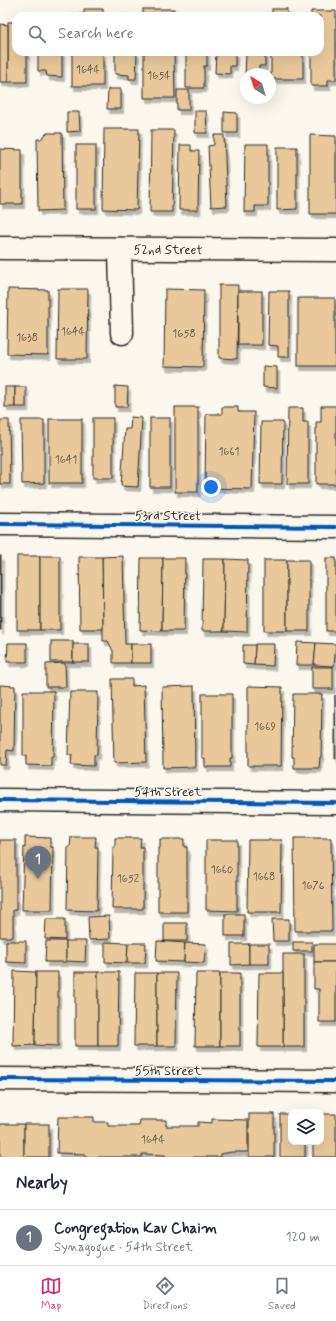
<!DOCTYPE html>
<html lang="en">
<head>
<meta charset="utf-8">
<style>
	:root { --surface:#fff; --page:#f2f2f3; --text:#1f2937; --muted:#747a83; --line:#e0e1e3; --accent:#db2777 }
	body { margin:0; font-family:Mynerve,sans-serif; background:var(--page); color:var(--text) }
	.controls { position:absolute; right:12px; bottom:12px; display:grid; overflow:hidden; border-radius:8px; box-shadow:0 4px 16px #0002 }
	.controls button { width:36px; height:36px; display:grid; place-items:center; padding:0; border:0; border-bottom:1px solid var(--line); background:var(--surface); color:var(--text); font:20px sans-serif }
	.compass { position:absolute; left:240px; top:68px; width:36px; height:36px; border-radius:50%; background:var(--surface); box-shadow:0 4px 16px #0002; rotate:322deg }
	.you { position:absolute; left:211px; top:487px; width:14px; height:14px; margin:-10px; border:3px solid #fff; border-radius:50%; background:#1a73e8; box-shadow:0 0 0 6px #1a73e833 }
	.badge { display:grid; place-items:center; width:26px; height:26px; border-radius:50%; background:var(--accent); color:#fff; font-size:13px; font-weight:700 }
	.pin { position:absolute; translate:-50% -33px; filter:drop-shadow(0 1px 2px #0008) }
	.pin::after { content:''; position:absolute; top:21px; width:14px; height:12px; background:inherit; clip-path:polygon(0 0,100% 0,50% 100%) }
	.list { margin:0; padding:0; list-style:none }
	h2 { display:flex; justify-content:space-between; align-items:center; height:52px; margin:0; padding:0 16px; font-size:17px }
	h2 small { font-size:13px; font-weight:400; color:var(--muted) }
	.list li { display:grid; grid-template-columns:26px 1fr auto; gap:12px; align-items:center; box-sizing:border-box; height:56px; padding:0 16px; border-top:1px solid var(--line) }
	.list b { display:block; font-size:15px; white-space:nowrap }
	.list p { margin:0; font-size:13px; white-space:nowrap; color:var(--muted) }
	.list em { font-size:13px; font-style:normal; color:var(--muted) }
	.icon { flex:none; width:22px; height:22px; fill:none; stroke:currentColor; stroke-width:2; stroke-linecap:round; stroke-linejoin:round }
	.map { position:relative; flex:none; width:336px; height:1157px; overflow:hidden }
	.search { position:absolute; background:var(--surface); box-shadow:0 4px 16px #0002; left:12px; right:12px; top:12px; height:44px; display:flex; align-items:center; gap:10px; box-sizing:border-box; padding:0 14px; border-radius:12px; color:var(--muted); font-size:15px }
	.sheet { height:108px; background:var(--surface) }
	nav { display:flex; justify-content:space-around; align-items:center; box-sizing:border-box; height:56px; border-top:1px solid var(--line); background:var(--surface); font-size:11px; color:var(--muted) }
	nav a { display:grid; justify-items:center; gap:2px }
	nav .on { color:var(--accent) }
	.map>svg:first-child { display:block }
	.building { fill:#e9c99b; stroke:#2b2b2b; filter:url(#shadow) }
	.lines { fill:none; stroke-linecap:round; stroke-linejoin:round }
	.minor-casing { stroke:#2b2b2b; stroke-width:25 }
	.minor { stroke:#fbf7ec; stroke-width:22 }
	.cycleway-casing { stroke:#fbf7ec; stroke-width:6 }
	.cycleway { stroke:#0057b8; stroke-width:4 }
	.labels { text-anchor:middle; stroke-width:3; stroke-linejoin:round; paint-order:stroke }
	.number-label { font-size:11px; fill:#5a5247 }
	.street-label { font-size:13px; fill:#2b2b2b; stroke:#fbf7ec }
</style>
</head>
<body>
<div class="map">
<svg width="336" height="1157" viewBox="0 0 336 1157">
	<defs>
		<filter id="shadow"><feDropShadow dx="2.5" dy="4.5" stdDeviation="0" flood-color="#0004"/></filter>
	</defs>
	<rect width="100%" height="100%" fill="#fbf7ec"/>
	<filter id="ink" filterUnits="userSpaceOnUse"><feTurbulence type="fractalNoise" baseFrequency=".025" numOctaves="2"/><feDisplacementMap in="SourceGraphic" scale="8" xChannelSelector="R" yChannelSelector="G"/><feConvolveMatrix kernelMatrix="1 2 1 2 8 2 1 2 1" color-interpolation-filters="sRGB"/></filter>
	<g filter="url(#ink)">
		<!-- building -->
		<g class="building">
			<path d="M84,9H103V16H72V14H84Z"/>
			<rect x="143" y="9" width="31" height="7"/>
			<rect x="272" y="9" width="15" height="7"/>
			<path d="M311,11H336V80H328V86H311V52H320V16H311Z"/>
			<path d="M117,14L138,15V16H116Z"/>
			<rect x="186" y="14" width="18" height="2"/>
			<rect x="246" y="14" width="20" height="2"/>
			<path d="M8,22H16V52H27V82H8Z"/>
			<path d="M0,24L8,25V82H0Z"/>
			<path d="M38,52H62V77L47,76L46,71H38Z"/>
			<rect x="72" y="52" width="31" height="34"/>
			<path d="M115,52H137L136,79H129V75L115,74Z"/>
			<path d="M144,52H174L175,98H144Z"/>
			<path d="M186,52H207V66H204V88H186Z"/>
			<path d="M216,52H235V66H230V74L215,73Z"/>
			<path d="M246,52H265V66H259V74H246V78H245Z"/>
			<rect x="271" y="52" width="32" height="27"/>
			<path d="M108,89H121V109H107Z"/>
			<rect x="177" y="90" width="12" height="20"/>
			<path d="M195,111H206L207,133H195Z"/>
			<path d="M67,112H79L80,131L67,132Z"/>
			<path d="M224,112L237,113V133H224Z"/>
			<path d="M104,129H139L137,210L103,209Z"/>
			<path d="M151,130H174L172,212H150Z"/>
			<path d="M47,133H62L63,210L38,211L37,139H41Z"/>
			<path d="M214,135H224L227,206L211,207L208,146L214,145Z"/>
			<path d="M310,135L336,136V214H310Z"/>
			<path d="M245,144H268V206H255V212H244Z"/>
			<rect x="76" y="145" width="20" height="64"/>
			<path d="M180,145H191V151H199L198,210H179Z"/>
			<path d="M277,147H297V209L277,210Z"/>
			<path d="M0,149L22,150V204H0Z"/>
			<path d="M219,285H238L237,359L219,358Z"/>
			<path d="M8,289L48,290V355L7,354Z"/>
			<path d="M58,289H88L87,359H57Z"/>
			<path d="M165,289L204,290L203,367L164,366Z"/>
			<rect x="238" y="291" width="24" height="54"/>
			<path d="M269,291H289V357H278V346L268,345Z"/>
			<rect x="298" y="298" width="37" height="68"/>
			<path d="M263,366L277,367V388L263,387Z"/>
			<path d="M115,386L128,387L127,407H115Z"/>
			<rect x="5" y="387" width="10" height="20"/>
			<rect x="15" y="387" width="11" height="20"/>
			<path d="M321,406H336V484H316V422H321Z"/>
			<rect x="175" y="407" width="23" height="85"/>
			<path d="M222,407H238V412H254L252,489L205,488L206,414H222Z"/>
			<path d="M288,408H303V422H308V484H287Z"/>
			<path d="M131,417L142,418L138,487L121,486L125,429H130Z"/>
			<rect x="93" y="418" width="20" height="60"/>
			<rect x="150" y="418" width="20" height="69"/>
			<rect x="49" y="419" width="33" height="64"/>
			<path d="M0,420H9L10,484H0Z"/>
			<path d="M21,420H44V483L22,484Z"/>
			<path d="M261,422H283L282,484H260Z"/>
			<rect x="0" y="556" width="1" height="74"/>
			<rect x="17" y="556" width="23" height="74"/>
			<rect x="40" y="556" width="20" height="74"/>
			<path d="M123,556L125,644H131V663H113V651L108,641H103L102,557Z"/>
			<path d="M79,557H102L103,629H80Z"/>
			<path d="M141,558H163L162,631L140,630Z"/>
			<path d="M163,558H185L184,631H162Z"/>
			<rect x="326" y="558" width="10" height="73"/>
			<path d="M203,559H225L224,631H202Z"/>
			<path d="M225,559L248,560L247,632L224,631Z"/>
			<rect x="264" y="560" width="23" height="71"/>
			<rect x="287" y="560" width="22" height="71"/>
			<rect x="51" y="641" width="22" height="21"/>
			<path d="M297,642L316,643L314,665H296Z"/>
			<path d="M8,643H27V662H7Z"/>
			<path d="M316,643L336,644L334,666L314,665Z"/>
			<rect x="73" y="644" width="16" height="18"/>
			<rect x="131" y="644" width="20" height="19"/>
			<path d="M255,644H274L273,666L254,665Z"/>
			<path d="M243,645H255L254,665L243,664Z"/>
			<path d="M65,663L66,687H46V664Z"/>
			<rect x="312" y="667" width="21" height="22"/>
			<path d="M112,679H132V686L144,685L146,762L114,763Z"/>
			<path d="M0,685L15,686L14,751L7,750L6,765H0Z"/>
			<path d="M194,686L195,767L163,768L162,687Z"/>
			<path d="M248,686L282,687L281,766H248Z"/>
			<path d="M23,691H54L53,757H51V766L26,765V756H23Z"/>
			<path d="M70,692H98L97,755H94V766L71,765L72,755H68Z"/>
			<path d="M202,694H232V758H230V767H205V758H202Z"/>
			<path d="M293,694H322L321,757H320L319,768H294V757H292Z"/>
			<path d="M335,695L336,759H335Z"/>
			<path d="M25,837L50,838V847H53L52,910H22L24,847L25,848Z"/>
			<path d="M71,837H96L95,847H98L97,911L67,910L68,847H70Z"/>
			<path d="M115,838H141L140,847H143V909H112L113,847H115Z"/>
			<path d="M294,838H331L332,931H295Z"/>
			<path d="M160,839H184V847H187V912H158V848H160Z"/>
			<path d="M0,840H16V910H13V937H0Z"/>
			<path d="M206,840H237V911L206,910Z"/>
			<path d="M248,840H282L281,912H247Z"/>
			<rect x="225" y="914" width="19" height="22"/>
			<path d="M109,916L110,939L89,940L88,917Z"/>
			<path d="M46,919H65V940L45,939Z"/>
			<path d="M272,919H289V941H273Z"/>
			<rect x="164" y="923" width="23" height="18"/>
			<path d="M6,941H26V963L6,962Z"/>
			<path d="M46,941H66V962H45Z"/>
			<path d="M66,941H86L85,962L66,961Z"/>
			<path d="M157,941L185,943L184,962L156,961Z"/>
			<path d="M105,942L128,943L127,963L105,962Z"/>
			<rect x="293" y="942" width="19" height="9"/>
			<path d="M128,943H146L145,963H127Z"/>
			<path d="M185,943L206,944L204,963L184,962Z"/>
			<path d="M231,944H249V964L231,965Z"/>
			<rect x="249" y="944" width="20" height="20"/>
			<rect x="314" y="944" width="22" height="18"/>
			<rect x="283" y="954" width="21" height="93"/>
			<path d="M314,962H336V1022H319V989H314Z"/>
			<path d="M14,971L36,972L35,1045L13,1046Z"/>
			<path d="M36,972H58V1046L35,1045Z"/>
			<rect x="75" y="972" width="23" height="74"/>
			<path d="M98,972H119L118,1046H98Z"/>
			<path d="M135,973H157V1046H134Z"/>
			<path d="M157,973H177L176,1046H157Z"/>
			<path d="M196,973H220V1046H195Z"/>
			<rect x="220" y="973" width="20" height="73"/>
			<path d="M259,973H283V1047H258Z"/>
			<rect x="249" y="1114" width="25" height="43"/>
			<path d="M280,1114H291V1142H305V1157H280Z"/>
			<path d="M321,1114H336V1157H313V1142H321Z"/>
			<path d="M58,1117H94V1122H108V1126H139L140,1120H166V1126H198V1122L212,1123V1119L248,1120V1152H232L220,1154V1157H165V1155L142,1154V1157H85V1154L57,1153Z"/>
			<rect x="0" y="1124" width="24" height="33"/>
			<rect x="24" y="1124" width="25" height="33"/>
		</g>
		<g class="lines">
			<!-- minor casing -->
			<g class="minor-casing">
				<g id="minor">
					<path d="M0,248L336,250"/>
					<path d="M120,249L122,333"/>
					<path d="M0,524L336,527"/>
					<path d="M0,800L336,803"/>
					<path d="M0,1079L336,1081"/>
				</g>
			</g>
			<!-- minor -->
			<use href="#minor" class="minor"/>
			<!-- cycleway casing -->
			<g class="cycleway-casing">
				<g id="cycleway">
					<path d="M0,524L336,527"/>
					<path d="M0,800L336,803"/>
					<path d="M0,1079L336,1081"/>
				</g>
			</g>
			<!-- cycleway -->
			<use href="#cycleway" class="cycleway"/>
		</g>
	</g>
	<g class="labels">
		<!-- number labels -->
		<g class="number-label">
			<text x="88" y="73">1644</text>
			<text x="159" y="79">1654</text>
			<text x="73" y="335">1644</text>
			<text x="184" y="337">1658</text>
			<text x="27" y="341">1638</text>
			<text x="229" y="455">1661</text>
			<text x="66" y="463">1641</text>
			<text x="265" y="730">1669</text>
			<text x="222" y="873">1660</text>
			<text x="264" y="880">1668</text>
			<text x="128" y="882">1652</text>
			<text x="313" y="889">1676</text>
			<text x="153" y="1143">1644</text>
		</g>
		<!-- street labels -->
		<g class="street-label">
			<text x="168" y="254">52nd Street</text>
			<text x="168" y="520">53rd Street</text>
			<text x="168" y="796">54th Street</text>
			<text x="168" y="1075">55th Street</text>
		</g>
	</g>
</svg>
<div class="controls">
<button><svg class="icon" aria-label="layers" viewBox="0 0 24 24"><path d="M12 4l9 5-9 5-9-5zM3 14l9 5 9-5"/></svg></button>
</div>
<svg class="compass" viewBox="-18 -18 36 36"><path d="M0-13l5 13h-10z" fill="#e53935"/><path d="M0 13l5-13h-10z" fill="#747a83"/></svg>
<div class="you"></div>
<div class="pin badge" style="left:38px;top:879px;background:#6b7280">1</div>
<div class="search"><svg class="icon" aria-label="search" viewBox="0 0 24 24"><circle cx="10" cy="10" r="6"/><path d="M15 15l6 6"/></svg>Search here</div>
</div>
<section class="sheet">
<h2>Nearby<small></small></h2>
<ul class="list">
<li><span class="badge" style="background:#6b7280">1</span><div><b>Congregation Kav Chaim</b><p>Synagogue · 54th Street</p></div><em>120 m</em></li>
</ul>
</section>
<nav>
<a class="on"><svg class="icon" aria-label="map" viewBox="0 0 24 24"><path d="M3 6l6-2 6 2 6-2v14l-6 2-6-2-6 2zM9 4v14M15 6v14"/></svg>Map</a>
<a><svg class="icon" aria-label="directions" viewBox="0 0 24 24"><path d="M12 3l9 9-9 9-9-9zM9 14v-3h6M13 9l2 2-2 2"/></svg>Directions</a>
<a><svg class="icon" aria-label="saved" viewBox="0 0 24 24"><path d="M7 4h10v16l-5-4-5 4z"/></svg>Saved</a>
</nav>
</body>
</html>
